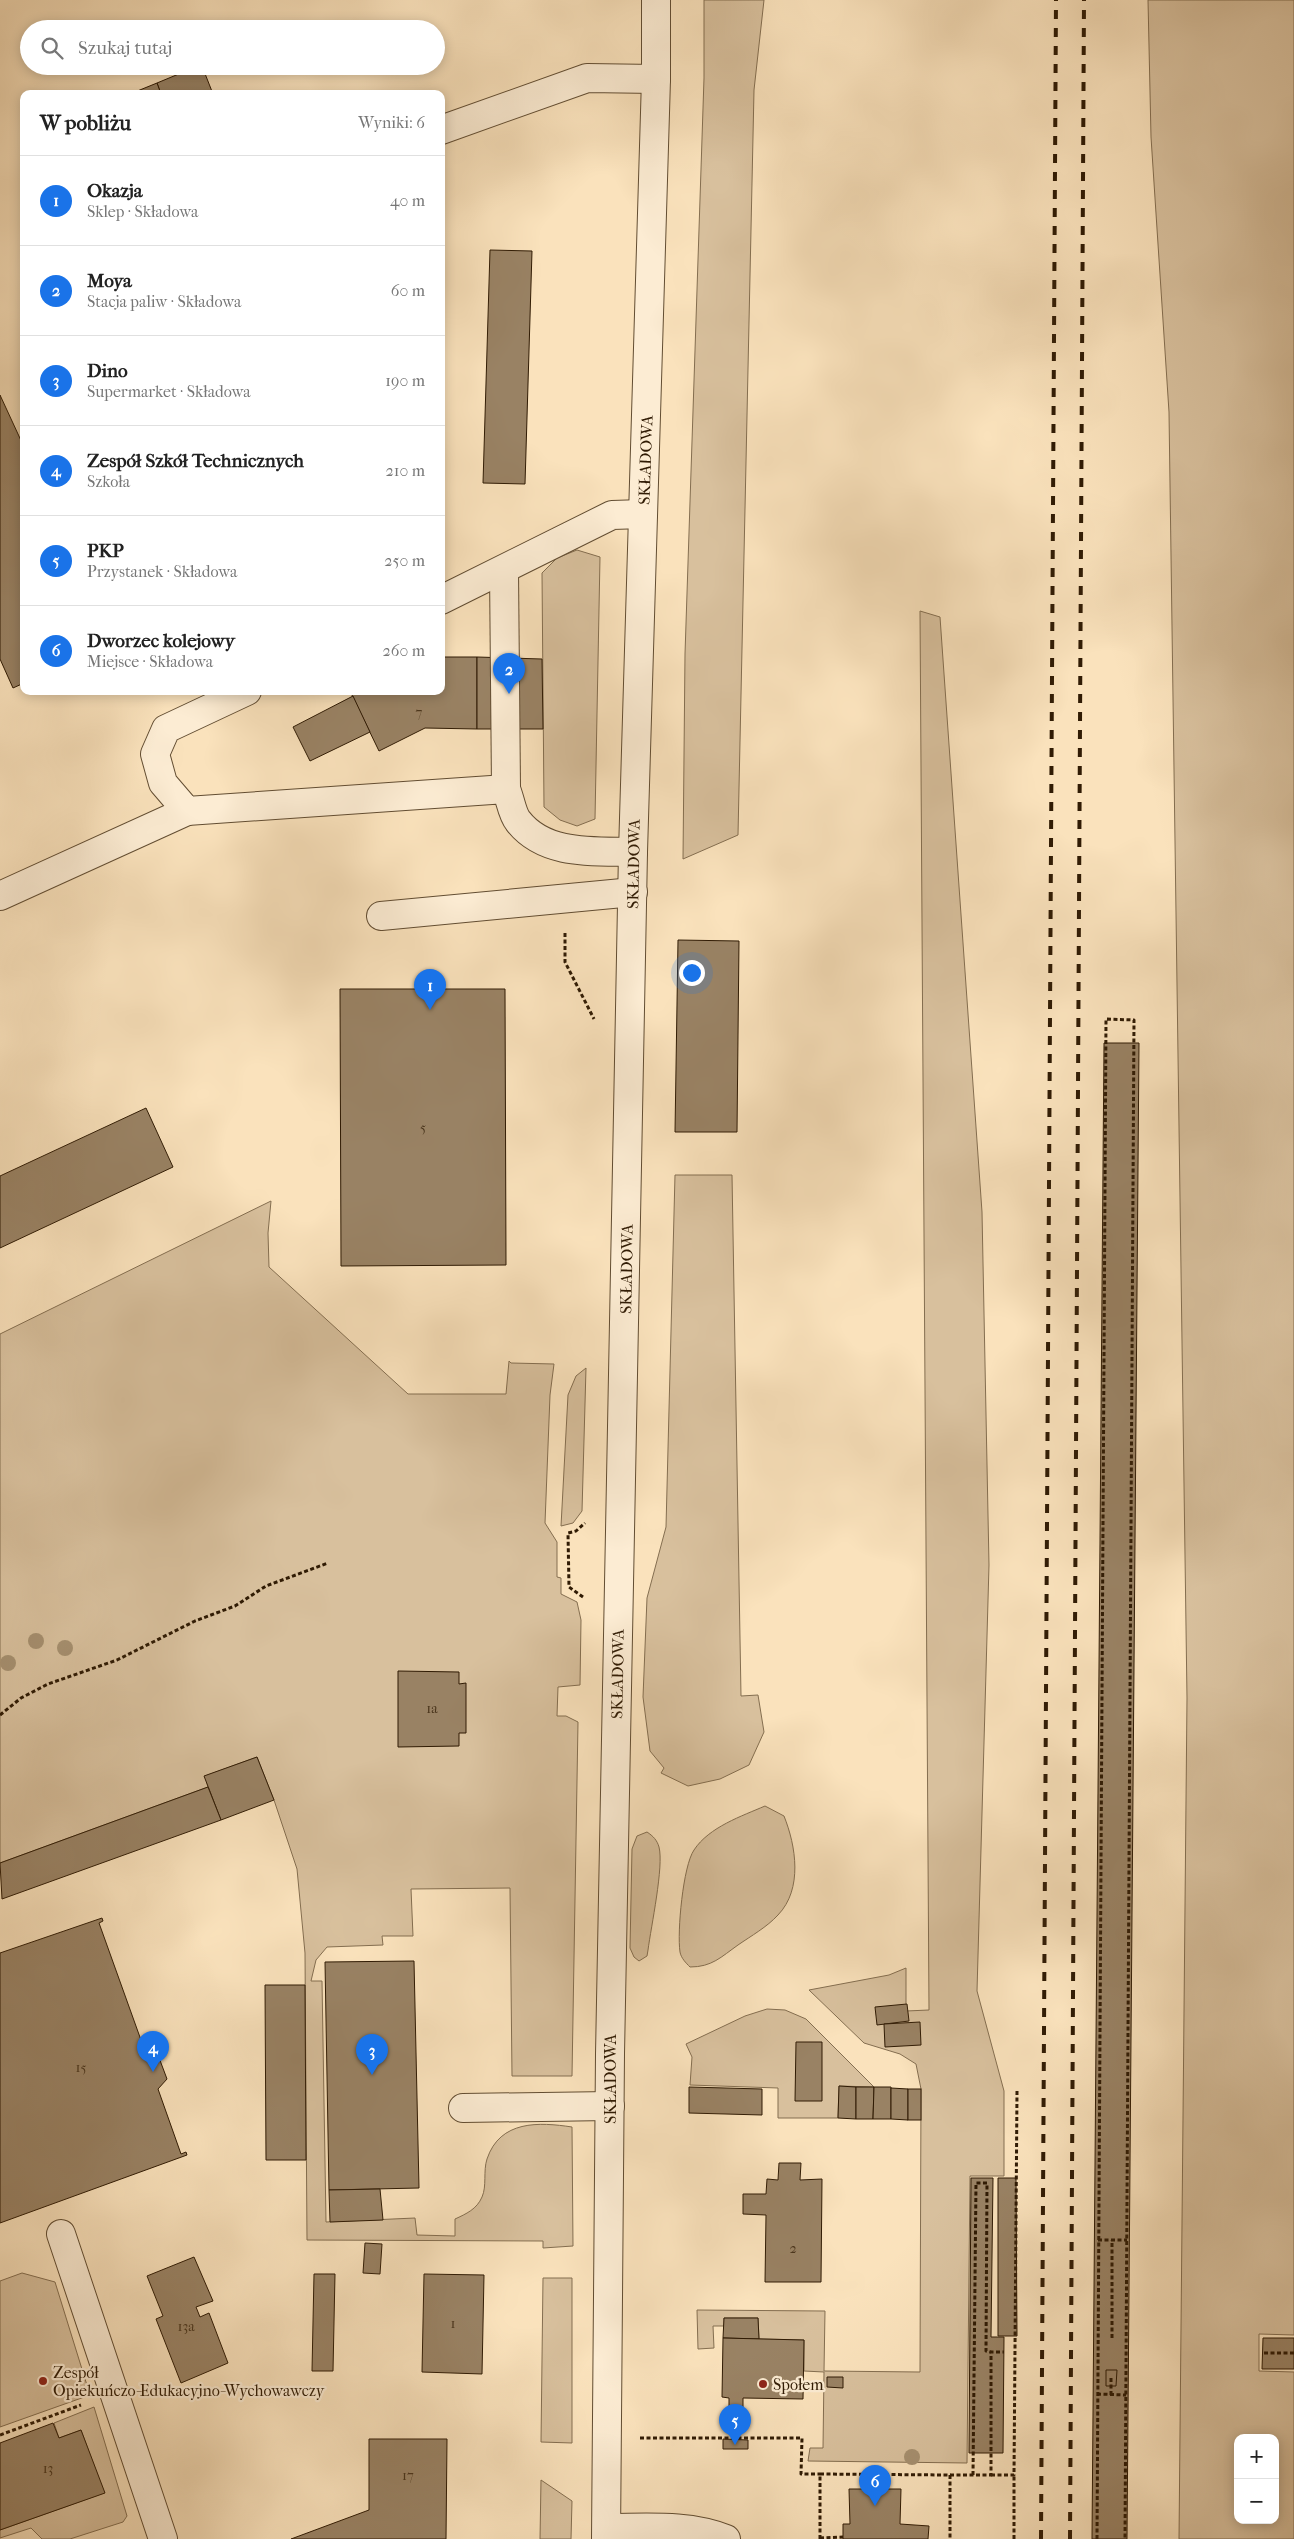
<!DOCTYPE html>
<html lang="pl">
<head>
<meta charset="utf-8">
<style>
	:root { --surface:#fff; --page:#f6f6f6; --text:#222; --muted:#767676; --line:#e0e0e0; --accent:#1a73e8 }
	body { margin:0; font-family:"IM FELL French Canon",serif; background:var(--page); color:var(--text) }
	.controls { position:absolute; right:15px; bottom:15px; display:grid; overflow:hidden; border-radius:10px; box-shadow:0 2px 12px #0003 }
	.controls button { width:45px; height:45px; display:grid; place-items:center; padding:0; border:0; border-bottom:1px solid var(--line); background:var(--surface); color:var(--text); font:25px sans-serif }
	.you { position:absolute; left:691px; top:972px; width:18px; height:18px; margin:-12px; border:4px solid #fff; border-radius:50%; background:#1a73e8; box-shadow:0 0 0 8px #1a73e833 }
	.badge { display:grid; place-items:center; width:32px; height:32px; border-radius:50%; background:var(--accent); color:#fff; font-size:16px; font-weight:700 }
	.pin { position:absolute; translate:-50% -41px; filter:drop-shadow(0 1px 2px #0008) }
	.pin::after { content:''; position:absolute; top:26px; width:18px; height:15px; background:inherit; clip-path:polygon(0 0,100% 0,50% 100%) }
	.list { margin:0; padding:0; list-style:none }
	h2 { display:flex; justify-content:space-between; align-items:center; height:65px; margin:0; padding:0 20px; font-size:21px }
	h2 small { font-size:16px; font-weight:400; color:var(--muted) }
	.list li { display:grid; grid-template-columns:32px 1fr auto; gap:15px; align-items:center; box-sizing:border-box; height:90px; padding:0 20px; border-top:1px solid var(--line) }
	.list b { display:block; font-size:19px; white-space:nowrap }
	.list p { margin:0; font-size:16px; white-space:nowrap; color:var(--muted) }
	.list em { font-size:16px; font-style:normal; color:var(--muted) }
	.icon { flex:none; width:28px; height:28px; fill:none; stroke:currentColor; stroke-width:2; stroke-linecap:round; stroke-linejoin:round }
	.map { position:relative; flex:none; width:1294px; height:2539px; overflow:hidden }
	.search { position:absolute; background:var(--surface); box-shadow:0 2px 12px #0003; left:20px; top:20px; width:425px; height:55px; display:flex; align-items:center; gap:12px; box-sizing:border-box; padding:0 18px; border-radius:28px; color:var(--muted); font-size:19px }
	.panel { position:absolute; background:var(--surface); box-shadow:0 2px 12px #0003; left:20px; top:90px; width:425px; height:605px; border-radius:10px }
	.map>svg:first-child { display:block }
	.green { fill:#d8c09d; stroke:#846e50; fill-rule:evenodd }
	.building { fill:#998264; stroke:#301b04 }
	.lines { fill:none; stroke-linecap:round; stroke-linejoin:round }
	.minor-casing { stroke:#624d32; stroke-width:30 }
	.path { stroke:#301b04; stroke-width:3; stroke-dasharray:4 2.5; stroke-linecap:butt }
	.minor { stroke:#fcecd3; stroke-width:28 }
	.rail { stroke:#301b04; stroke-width:4; stroke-dasharray:9 9; stroke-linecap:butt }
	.tree { fill:#a69070 }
	.poi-dot { fill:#8f2418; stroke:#fcecd3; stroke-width:2 }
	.labels { text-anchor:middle; stroke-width:4.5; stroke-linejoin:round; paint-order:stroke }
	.number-label { font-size:14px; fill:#4a351c }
	.street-label { font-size:16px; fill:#301b04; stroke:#fcecd3 }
	.poi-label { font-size:16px; fill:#301b04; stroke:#fcecd3; text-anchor:start }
</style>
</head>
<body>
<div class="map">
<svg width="1294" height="2539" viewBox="0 0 1294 2539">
	<rect width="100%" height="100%" fill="#fae2bc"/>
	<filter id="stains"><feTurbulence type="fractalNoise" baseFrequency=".004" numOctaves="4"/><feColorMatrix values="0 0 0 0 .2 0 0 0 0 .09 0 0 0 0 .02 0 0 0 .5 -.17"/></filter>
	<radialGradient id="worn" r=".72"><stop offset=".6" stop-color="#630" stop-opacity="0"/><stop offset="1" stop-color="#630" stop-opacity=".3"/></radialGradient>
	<!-- green -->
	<g class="green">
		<path d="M704,0H764L754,90L738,835L683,859L685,654L704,78Z"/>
		<path d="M1148,0H1294V2335L1259,2334V2371L1294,2372V2539H1179L1187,1698L1169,412L1151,137ZM1238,2438H1275V2520H1238Z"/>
		<path d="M577,550L600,557L595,819L577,826L560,820L544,807L542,573L557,558Z"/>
		<path d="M920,611L940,617L982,1212L989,1565L977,1991L1004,2091V2176H970L967,2463L808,2461L810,2448H823L824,2372L804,2371V2340L759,2339L758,2318H724V2326H713L714,2348L698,2349L697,2310L825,2311L824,2371L920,2372L921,2089L916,2064L900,2054L864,2043L809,1990L889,1975L906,1968V2011L929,2010Z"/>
		<path d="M675,1175H732L741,1696L758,1695L764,1732L749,1765L720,1779L688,1786L661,1773L664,1768L650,1751L643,1697L647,1598L666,1527Z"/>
		<path d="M271,1201L268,1233L269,1267L408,1394H506L509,1361L511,1363L554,1364L550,1395L545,1523L557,1542V1577L561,1578V1594L577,1602L581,1620L580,1685L558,1687L557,1716H566L578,1722L572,2076H512L510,1888L411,1889L413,1936H382L383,1945L327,1947L316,1960L311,1981H322L326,2222L415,2218L417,2235L455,2236V2219C466,2214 477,2209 482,2197C487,2186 483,2171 487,2159C500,2120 539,2122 572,2127L573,2246L543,2248V2241L307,2240L305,1953L297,1869L274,1800L257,1757L205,1776L208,1787L0,1863V1334Z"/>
		<path d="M586,1368L582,1511L573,1523L561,1526L568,1395L576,1376Z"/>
		<path d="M765,1806L784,1816C796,1846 803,1889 778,1915C767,1927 751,1936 738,1945C721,1957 712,1967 690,1967C686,1963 681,1958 680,1952C677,1932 683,1866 694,1850C709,1827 742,1816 765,1806Z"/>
		<path d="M647,1832C653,1836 657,1840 659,1847C664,1866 651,1927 648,1950L647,1956L639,1961L634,1957L630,1948L632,1849L637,1836Z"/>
		<path d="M767,2009L785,2010L806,2019L874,2087L839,2086L838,2118H778V2088L690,2085L692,2057L686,2044L745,2016Z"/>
		<path d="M22,2273L55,2282L90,2395L0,2427V2281Z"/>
		<path d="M543,2278H572V2443L541,2442Z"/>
		<path d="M94,2407L127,2516L123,2522L70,2539H42L31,2528L0,2538V2530L104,2493L81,2430L59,2438L54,2423Z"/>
		<path d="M541,2480L572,2501L571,2539H540Z"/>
	</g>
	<!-- building -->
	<g class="building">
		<path d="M198,66H202L213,94H161L157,83Z"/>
		<path d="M157,83L161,94H130Z"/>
		<path d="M490,250L532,251L525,484L483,483Z"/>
		<path d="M0,395L24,447V683L13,688L0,659Z"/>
		<path d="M441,657H477V729L425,728L379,751L350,691H441Z"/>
		<path d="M477,657L542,659L543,729H477Z"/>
		<path d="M353,696L370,732L310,761L293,727Z"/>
		<path d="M678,940L739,941L737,1132H675Z"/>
		<path d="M340,989H505L506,1265L341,1266Z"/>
		<path d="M1104,1043H1139L1127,2539H1092Z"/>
		<path d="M146,1108L173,1167L0,1248V1176Z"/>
		<path d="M398,1671L459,1672V1684L466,1683V1733H459V1746L398,1747Z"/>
		<path d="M257,1757L274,1800L221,1820L204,1776Z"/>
		<path d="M208,1787L221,1820L2,1899L0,1863Z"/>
		<path d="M102,1918L103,1921L99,1923L146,2054L158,2055L167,2079L158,2089L181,2154L186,2152L187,2155L0,2223V1953Z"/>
		<path d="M414,1961L419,2188L329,2190L325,1962Z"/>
		<path d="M265,1985H305L306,2160H266Z"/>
		<path d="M907,2004L909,2021L877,2025L875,2007Z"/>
		<path d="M920,2022L921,2045L885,2047L884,2024Z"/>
		<path d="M796,2042H822V2101H795Z"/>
		<path d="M839,2086L856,2087V2119L838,2118Z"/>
		<path d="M689,2087L762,2089V2115L689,2113Z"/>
		<path d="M856,2087H874L873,2119H856Z"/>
		<path d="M874,2087H891V2119H873Z"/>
		<path d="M891,2088L908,2089V2120L891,2119Z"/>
		<rect x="908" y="2089" width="13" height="31"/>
		<path d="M779,2163H801L800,2180L822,2179L821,2282H765L766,2215L743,2214V2194H766L767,2179L778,2180Z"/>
		<path d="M971,2178H993L991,2337H1004L1003,2453H969Z"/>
		<path d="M998,2178H1016L1017,2336H998Z"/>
		<path d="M380,2189L383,2220L330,2222L329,2190Z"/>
		<path d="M365,2243L382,2244L380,2274L363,2273Z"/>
		<path d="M194,2257L213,2301L196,2307L200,2317L209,2313L228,2363L181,2383L156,2319L163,2316L147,2276Z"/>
		<path d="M314,2274H335L333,2371H312Z"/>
		<path d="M424,2274L484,2275L482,2374L422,2372Z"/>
		<path d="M724,2318H758L759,2339L723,2338Z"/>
		<path d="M723,2338L804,2340L803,2399L743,2398V2407L729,2406V2398L722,2397Z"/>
		<path d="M1263,2338H1294V2369H1262Z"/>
		<path d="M1106,2370H1117L1116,2386H1106Z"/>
		<path d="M827,2377H843V2388L827,2387Z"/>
		<path d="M53,2423L59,2438L81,2430L105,2493L0,2530V2443Z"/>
		<path d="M369,2439H447L446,2539H291L369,2510Z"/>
		<path d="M723,2439L748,2440V2449H723Z"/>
		<path d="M849,2489H901L900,2524L929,2526L928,2539H843V2524H850Z"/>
	</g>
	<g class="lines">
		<!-- minor casing -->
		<g class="minor-casing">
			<g id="minor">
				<path d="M441,130L587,78L656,79"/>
				<path d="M504,570L506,789"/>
				<path d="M441,600L612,515L643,514"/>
				<path d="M247,691L166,729L155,754L163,783L187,811L506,789C510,798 512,814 518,821C545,856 595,851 633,852"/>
				<path d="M0,896L187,811"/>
				<path d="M381,916L633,892"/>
				<path d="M463,2108L610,2106"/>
				<path d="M61,2234L163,2539"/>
				<path d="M607,2528C647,2528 688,2524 726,2539"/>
				<path d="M606,2539L610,2054L633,852L656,79V0"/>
			</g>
		</g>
		<!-- path -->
		<g class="path">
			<path d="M565,933V962L594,1019"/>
			<path d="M583,1597L569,1587L568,1533L576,1531L585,1523"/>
			<path d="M0,1715L21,1698L48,1684L117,1660L195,1621L235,1606L266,1586L328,1563"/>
			<path d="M1098,2240H1127"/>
			<path d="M1112,2338V2240"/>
			<path d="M1264,2353H1294"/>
			<path d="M1111,2378V2395"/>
			<path d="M1097,2394L1126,2395"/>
			<path d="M0,2435L81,2405"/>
			<path d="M640,2438H802L801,2474H820"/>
			<path d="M950,2475H991V2352H1004"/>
			<path d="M973,2475L976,2183H987L986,2351L991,2352"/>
			<path d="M991,2475H1014L1017,2091"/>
			<path d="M820,2538L843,2537"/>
			<path d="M820,2539V2474L950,2475V2539"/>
			<path d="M1014,2539V2475"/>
			<path d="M1097,2539L1106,1019L1134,1020L1125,2539"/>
		</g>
		<!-- minor -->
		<use href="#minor" class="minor"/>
		<!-- rail -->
		<g class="rail">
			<path d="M1041,2539L1056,0"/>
			<path d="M1070,2539L1084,0"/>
		</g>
	</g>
	<!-- trees -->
	<g class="tree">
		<circle cx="36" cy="1641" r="8"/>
		<circle cx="65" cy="1648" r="8"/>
		<circle cx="8" cy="1663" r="8"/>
		<circle cx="912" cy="2457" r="8"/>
	</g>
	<!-- markers -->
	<g class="poi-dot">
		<circle cx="43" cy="2381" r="5"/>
		<circle cx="763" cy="2384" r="5"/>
	</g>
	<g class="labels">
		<!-- number labels -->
		<g class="number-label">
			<text x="419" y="717">7</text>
			<text x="423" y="1132">5</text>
			<text x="432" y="1713">1a</text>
			<text x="81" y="2072">15</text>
			<text x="793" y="2253">2</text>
			<text x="453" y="2328">1</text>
			<text x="186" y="2331">13a</text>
			<text x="48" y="2473">13</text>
			<text x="408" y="2480">17</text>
		</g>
		<!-- street labels -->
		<g class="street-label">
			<text transform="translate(645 460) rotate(-88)" y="6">SKŁADOWA</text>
			<text transform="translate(633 864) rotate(-89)" y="6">SKŁADOWA</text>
			<text transform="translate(626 1269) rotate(-89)" y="6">SKŁADOWA</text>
			<text transform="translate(617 1674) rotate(-89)" y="6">SKŁADOWA</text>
			<text transform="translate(610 2079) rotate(-90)" y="6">SKŁADOWA</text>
		</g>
		<!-- poi labels -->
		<g class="poi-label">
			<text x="53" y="2378">Zespół<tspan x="53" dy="18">Opiekuńczo-Edukacyjno-Wychowawczy</tspan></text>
			<text x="773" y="2390">Społem</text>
		</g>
	</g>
	<rect width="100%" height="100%" filter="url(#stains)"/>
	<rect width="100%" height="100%" fill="url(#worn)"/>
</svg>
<div class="controls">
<button>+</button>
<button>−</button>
</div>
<div class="you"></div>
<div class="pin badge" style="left:430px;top:1010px">1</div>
<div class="pin badge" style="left:509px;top:694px">2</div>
<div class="pin badge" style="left:372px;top:2075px">3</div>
<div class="pin badge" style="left:153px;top:2072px">4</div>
<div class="pin badge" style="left:735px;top:2445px">5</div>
<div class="pin badge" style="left:875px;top:2506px">6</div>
<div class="search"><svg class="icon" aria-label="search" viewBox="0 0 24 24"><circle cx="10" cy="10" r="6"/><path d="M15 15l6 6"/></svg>Szukaj tutaj</div>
<section class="panel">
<h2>W pobliżu<small>Wyniki: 6</small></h2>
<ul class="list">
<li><span class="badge">1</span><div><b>Okazja</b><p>Sklep · Składowa</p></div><em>40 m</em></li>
<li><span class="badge">2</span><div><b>Moya</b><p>Stacja paliw · Składowa</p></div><em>60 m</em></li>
<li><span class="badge">3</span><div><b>Dino</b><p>Supermarket · Składowa</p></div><em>190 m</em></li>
<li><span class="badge">4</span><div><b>Zespół Szkół Technicznych</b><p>Szkoła</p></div><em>210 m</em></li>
<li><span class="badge">5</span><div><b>PKP</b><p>Przystanek · Składowa</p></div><em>250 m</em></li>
<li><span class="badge">6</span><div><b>Dworzec kolejowy</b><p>Miejsce · Składowa</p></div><em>260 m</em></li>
</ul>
</section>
</div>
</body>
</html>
